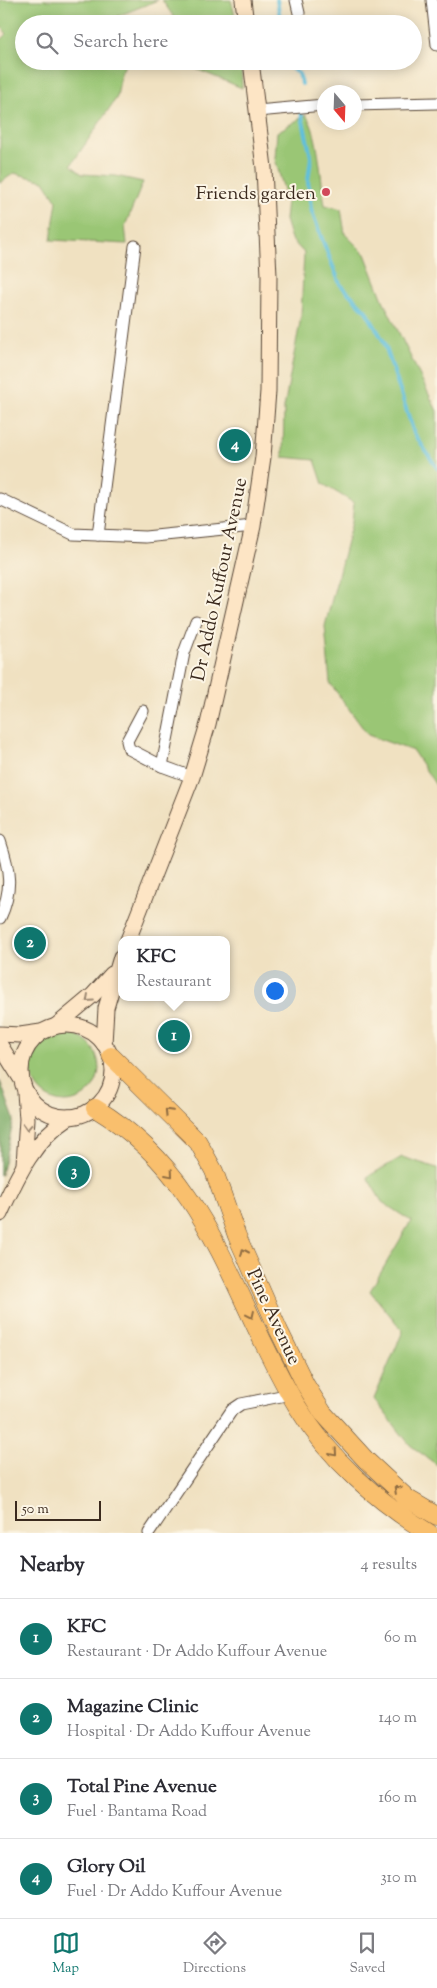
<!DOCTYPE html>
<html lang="en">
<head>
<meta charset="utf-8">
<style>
	:root { --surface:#fff; --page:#f2f2f3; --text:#2b2b33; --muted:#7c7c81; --line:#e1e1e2; --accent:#0f766e }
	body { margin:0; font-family:"Sorts Mill Goudy",serif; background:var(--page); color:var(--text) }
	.compass { position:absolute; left:317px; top:85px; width:45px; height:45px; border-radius:50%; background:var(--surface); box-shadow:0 2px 12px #0003; rotate:161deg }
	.scale { position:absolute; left:15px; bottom:12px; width:86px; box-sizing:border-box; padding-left:5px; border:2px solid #3b2a1e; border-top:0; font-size:14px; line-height:18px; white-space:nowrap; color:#3b2a1e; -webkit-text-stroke:4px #fcf5e5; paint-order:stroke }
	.you { position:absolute; left:274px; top:990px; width:18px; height:18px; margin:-12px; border:4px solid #fff; border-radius:50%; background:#1a73e8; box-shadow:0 0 0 8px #1a73e833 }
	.badge { display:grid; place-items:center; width:32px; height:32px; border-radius:50%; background:var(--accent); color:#fff; font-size:16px; font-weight:700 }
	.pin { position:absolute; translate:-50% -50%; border:2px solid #fff; box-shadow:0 1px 5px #0006 }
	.popup { position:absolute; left:118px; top:936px; width:112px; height:65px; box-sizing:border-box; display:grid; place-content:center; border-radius:10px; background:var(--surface); filter:drop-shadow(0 1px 4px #0005); font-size:16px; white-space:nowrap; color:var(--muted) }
	.popup b { font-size:19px; color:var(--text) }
	.popup::after { content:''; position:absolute; left:50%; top:100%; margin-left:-10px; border:10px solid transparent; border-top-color:var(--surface) }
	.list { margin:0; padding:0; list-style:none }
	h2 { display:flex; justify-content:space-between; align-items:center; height:65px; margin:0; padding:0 20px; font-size:21px }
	h2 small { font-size:16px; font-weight:400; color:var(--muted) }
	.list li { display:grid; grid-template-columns:32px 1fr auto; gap:15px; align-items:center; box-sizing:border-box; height:80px; padding:0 20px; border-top:1px solid var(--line) }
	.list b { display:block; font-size:19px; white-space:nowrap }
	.list p { margin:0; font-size:16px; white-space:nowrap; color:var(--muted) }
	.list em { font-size:16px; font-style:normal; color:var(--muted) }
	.icon { flex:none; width:28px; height:28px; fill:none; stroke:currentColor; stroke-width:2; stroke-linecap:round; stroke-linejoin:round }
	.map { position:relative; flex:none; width:437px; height:1533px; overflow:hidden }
	.search { position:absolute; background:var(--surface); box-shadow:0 2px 12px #0003; left:15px; right:15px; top:15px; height:55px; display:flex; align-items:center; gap:12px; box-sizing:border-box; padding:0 18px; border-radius:28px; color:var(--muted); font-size:19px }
	.sheet { height:385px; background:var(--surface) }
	nav { display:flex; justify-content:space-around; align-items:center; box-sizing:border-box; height:70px; border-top:1px solid var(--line); background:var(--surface); font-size:14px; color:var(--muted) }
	nav a { display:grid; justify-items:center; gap:2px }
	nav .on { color:var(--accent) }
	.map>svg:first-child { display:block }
	.green { fill:#9ac674; stroke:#6a7849 }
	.forest { fill:#7bab66; stroke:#5b6a42 }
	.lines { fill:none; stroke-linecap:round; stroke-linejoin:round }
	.stream { stroke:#5fbfdd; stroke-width:4 }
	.street-casing { stroke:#564536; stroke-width:13 }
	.secondary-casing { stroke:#564536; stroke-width:17 }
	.primary-casing { stroke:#564536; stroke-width:19 }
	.street { stroke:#fff; stroke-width:11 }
	.secondary { stroke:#fde5c5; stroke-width:15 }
	.primary { stroke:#f9bf6d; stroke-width:18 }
	.oneway { stroke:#9c8872 }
	.oneway2 { stroke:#906d42 }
	.poi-dot { fill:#d1495b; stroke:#fcf5e5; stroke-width:2 }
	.labels { text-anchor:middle; stroke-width:4; stroke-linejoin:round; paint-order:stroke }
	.poi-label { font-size:19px; fill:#3b2a1e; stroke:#fcf5e5; text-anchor:end }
	.street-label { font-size:19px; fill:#3b2a1e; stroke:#fcf5e5 }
</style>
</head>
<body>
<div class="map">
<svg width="437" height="1533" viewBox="0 0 437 1533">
	<rect width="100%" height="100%" fill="#fcf5e5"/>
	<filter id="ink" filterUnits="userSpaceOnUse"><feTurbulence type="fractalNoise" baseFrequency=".02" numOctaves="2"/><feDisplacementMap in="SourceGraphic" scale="10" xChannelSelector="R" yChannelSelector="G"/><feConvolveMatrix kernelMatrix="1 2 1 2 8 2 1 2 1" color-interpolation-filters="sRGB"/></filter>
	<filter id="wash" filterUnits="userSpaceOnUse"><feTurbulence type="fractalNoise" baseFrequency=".0096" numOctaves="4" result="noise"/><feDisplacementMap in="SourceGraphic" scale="20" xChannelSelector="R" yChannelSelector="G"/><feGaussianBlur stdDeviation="1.12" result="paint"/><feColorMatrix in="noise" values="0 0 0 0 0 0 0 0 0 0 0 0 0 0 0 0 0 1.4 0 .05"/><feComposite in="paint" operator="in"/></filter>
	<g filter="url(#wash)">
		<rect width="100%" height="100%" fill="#f0e1c1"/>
		<!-- green -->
		<g class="green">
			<path d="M0,0H158L118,16L120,24H24V61H127L121,73L117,97L71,165L82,174L116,176L143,182L125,226L127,244L51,240L57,201L44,181L14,173L0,183V41L7,34L0,25Z"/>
			<path d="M162,0H231L237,24H174L173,16Z"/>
			<path d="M177,61H241L242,88Z"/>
			<path d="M306,115C319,132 321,183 325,205L341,209L345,234L365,254L383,300L437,411V787L413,751L368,735L330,683L325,626L352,522L354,503L323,484L315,460L283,457L284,408L301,317L304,253L291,239L285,220L287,200L275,159L277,132Z"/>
			<circle cx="65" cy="1068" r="34"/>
			<path d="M402,1157L437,1168V1465L410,1445L374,1399L403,1331L370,1291L411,1221L382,1202L367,1177Z"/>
		</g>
		<!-- forest -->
		<path class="forest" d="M0,1081L14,1119L1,1175H0Z"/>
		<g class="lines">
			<!-- stream -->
			<g class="stream">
				<path d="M277,0L281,24"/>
				<path d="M288,61V66L299,74L302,84"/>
				<path d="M301,112L311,157L308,181L311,209L322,239L340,284L366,311L384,342L414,433L437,468"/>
			</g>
		</g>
	</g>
	<g filter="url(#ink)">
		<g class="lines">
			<!-- street casing -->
			<g class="street-casing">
				<g id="street">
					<path d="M296,0L299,13"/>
					<path d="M432,0L437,45"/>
					<path d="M354,105L437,103"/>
					<path d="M257,111L324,105"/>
					<path d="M0,499L73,534L145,537L253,526"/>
					<path d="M98,535L135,246"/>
					<path d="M143,711L127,741L129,749L162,766L192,777"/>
					<path d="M162,766L184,653L196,621"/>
					<path d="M0,841C10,870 13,890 0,918"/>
					<path d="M149,1533L232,1410L241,1404L291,1394"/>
				</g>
			</g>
			<!-- secondary casing -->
			<g class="secondary-casing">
				<g id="secondary">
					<path d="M243,0L246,24"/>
					<path d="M128,940L192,777L208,724L253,526L263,457L268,391L269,276L264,168L251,61"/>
					<circle cx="67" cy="1071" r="46"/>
					<path d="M56,1026L93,995L112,974"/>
					<path d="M0,1034L20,1035L41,1032"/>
					<path d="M104,1044L106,1008L121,957"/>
					<path d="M0,1045L20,1077"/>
					<path d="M24,1164L27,1119L25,1093"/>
					<path d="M0,1214C17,1177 33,1140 69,1117"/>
				</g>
			</g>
			<!-- primary casing -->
			<g class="primary-casing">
				<g id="primary">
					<path d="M111,1056L198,1142L214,1171L237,1236L279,1331L305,1384L323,1413L366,1460L408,1499L437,1516"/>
					<path d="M95,1108C212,1178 232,1299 297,1406C329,1459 378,1502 429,1533"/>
				</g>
			</g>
			<!-- street -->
			<use href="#street" class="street"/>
			<!-- secondary -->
			<use href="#secondary" class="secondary"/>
			<!-- primary -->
			<use href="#primary" class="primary"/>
		</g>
		<!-- one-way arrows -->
		<defs><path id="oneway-chevron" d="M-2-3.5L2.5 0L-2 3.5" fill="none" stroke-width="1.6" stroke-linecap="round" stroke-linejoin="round" transform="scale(1.25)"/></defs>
		<g class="oneway">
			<use href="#oneway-chevron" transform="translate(89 999) rotate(138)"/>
			<use href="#oneway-chevron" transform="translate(27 1127) rotate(94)"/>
		</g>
		<g class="oneway2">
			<use href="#oneway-chevron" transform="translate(168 1112) rotate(-134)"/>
			<use href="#oneway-chevron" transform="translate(170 1174) rotate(49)"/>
			<use href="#oneway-chevron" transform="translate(244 1252) rotate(-114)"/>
			<use href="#oneway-chevron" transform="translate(251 1315) rotate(65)"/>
			<use href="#oneway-chevron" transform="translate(334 1453) rotate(49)"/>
			<use href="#oneway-chevron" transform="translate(397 1489) rotate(-137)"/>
		</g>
	</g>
	<!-- markers -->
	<circle class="poi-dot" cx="326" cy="192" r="5"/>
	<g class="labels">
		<!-- poi labels -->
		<g class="poi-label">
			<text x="316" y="199">Friends garden</text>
		</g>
		<!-- street labels -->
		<g class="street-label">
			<text transform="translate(218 579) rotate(-78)" y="7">Dr Addo Kuffour Avenue</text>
			<text transform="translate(275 1316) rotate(65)" y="7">Pine Avenue</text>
		</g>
	</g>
</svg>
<svg class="compass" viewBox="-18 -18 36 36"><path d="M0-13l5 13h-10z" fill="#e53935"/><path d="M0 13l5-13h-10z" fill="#7c7c81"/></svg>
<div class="scale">50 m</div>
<div class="you"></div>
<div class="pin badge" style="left:174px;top:1036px">1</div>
<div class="popup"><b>KFC</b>Restaurant</div>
<div class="pin badge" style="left:30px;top:943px">2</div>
<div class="pin badge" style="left:74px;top:1172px">3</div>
<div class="pin badge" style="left:235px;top:445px">4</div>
<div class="search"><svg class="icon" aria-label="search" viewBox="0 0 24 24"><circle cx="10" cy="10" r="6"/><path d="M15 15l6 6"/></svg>Search here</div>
</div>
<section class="sheet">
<h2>Nearby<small>4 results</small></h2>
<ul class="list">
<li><span class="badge">1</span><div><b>KFC</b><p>Restaurant · Dr Addo Kuffour Avenue</p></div><em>60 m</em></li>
<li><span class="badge">2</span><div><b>Magazine Clinic</b><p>Hospital · Dr Addo Kuffour Avenue</p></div><em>140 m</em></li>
<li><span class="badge">3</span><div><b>Total Pine Avenue</b><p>Fuel · Bantama Road</p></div><em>160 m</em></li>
<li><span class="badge">4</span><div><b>Glory Oil</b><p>Fuel · Dr Addo Kuffour Avenue</p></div><em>310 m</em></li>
</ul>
</section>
<nav>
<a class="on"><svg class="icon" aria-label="map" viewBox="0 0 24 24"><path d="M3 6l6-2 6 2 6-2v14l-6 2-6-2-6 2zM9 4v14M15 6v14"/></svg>Map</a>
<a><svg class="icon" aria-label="directions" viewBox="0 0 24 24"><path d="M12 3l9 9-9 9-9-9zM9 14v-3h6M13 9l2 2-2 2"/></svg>Directions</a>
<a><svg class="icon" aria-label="saved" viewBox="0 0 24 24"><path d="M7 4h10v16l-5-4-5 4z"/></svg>Saved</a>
</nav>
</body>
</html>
